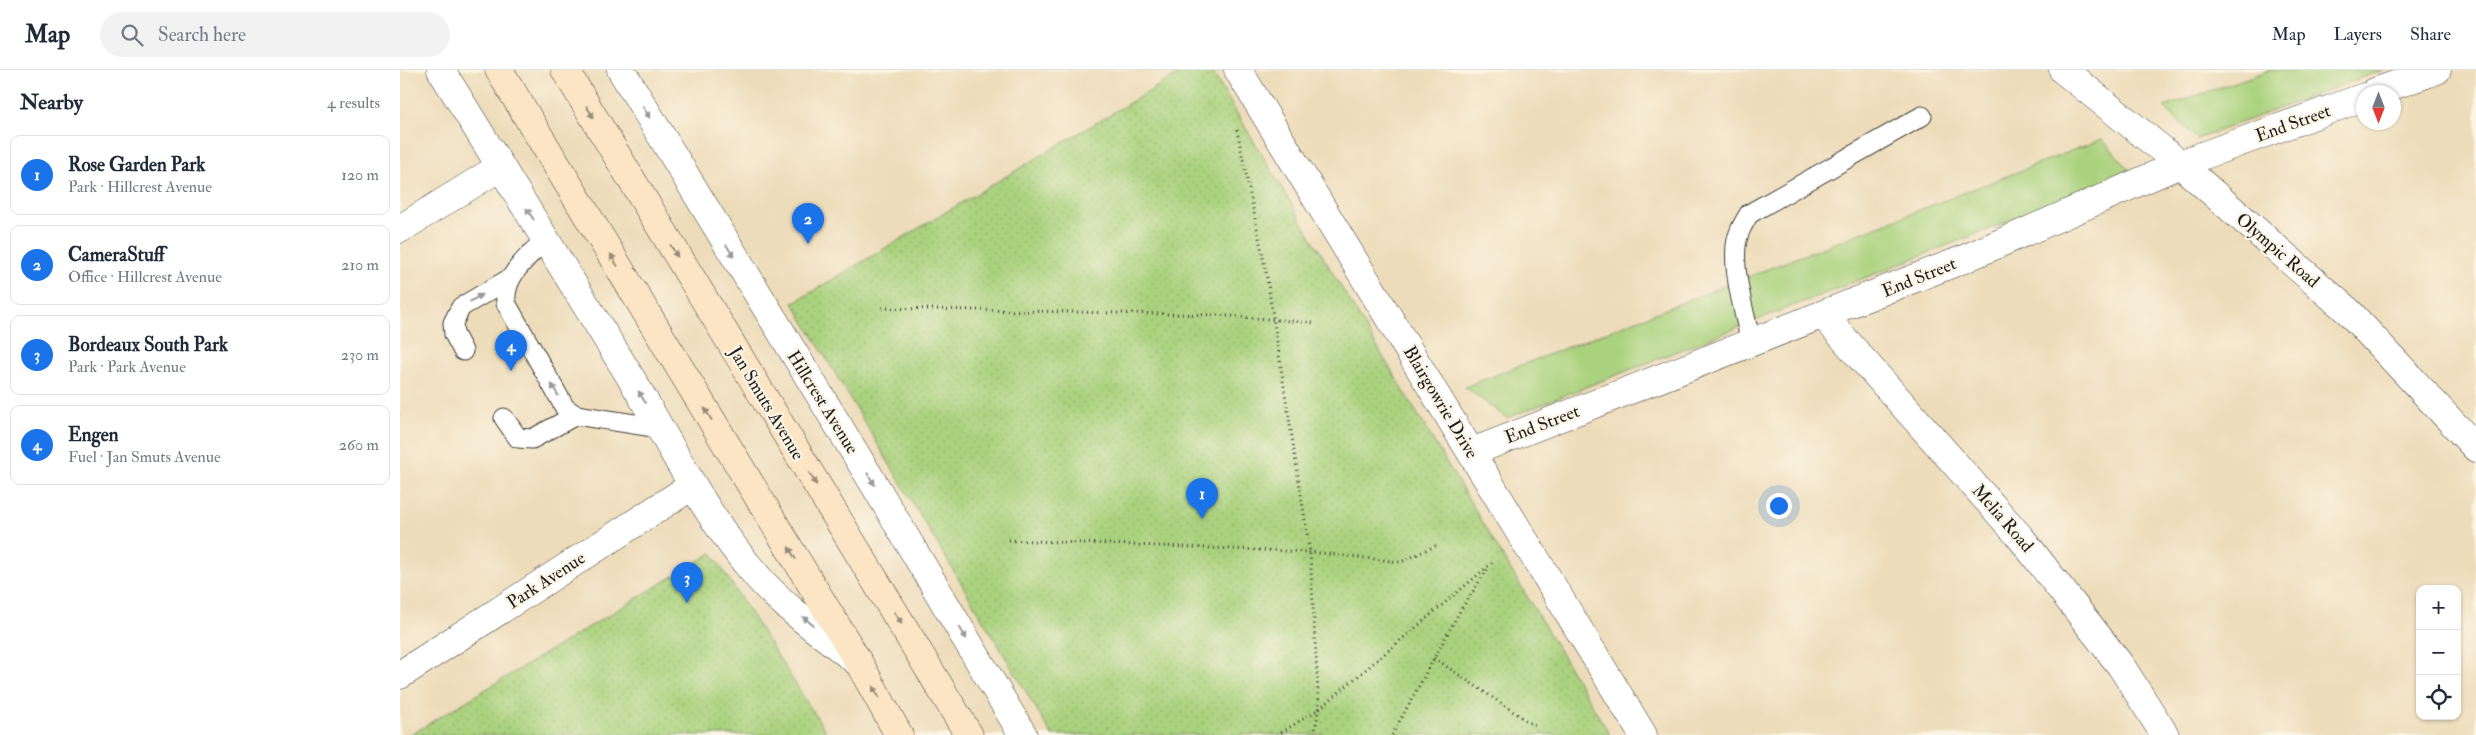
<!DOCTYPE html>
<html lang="en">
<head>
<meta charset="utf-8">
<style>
	:root { --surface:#fff; --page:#f2f2f3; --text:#1f2937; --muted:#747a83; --line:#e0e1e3; --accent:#1a73e8 }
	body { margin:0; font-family:"IM FELL Double Pica",serif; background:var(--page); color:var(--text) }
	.controls { position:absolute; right:15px; bottom:15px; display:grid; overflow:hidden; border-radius:10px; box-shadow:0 1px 4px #0004 }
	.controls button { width:45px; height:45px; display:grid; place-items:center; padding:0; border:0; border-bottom:1px solid var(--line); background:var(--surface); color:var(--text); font:25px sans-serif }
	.compass { position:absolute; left:1956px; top:15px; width:45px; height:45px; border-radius:50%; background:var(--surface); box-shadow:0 1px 4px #0004; rotate:180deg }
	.you { position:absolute; left:1378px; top:435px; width:18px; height:18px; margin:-12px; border:4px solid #fff; border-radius:50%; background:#1a73e8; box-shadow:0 0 0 8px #1a73e833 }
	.badge { display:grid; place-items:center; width:32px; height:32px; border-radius:50%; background:var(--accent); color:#fff; font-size:16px; font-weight:700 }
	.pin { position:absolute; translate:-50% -41px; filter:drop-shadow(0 1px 2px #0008) }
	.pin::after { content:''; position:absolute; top:26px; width:18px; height:15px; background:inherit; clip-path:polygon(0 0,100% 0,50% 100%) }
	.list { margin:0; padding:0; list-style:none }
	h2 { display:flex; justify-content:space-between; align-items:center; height:65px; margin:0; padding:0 20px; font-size:21px }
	h2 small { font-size:16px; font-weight:400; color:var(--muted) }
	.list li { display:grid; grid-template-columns:32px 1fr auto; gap:15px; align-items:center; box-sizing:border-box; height:80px; margin:0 10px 10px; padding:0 10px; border:1px solid var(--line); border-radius:10px }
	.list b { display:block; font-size:19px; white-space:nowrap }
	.list p { margin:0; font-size:16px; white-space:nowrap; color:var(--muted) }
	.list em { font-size:16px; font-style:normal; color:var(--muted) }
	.icon { flex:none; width:28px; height:28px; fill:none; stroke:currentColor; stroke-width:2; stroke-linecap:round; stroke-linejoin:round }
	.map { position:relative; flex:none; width:2076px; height:665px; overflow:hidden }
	header { display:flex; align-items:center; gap:30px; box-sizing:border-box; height:70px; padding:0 25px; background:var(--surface); border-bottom:1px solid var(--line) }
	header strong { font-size:24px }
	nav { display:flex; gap:28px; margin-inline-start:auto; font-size:18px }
	.search { width:350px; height:45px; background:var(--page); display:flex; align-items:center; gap:12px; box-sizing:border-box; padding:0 18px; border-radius:28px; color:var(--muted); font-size:19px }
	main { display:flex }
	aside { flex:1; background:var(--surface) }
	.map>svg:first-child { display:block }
	.grass { fill:#aad27e; stroke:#63774d }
	.park { fill:url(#park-dots); stroke:#63774d }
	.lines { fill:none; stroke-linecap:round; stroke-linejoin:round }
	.service-casing { stroke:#3b3934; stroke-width:21 }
	.minor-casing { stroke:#3b3934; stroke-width:29 }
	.secondary-casing { stroke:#3b3934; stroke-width:29 }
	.path { stroke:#3b3934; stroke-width:3; stroke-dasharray:1 4; stroke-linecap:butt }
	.service { stroke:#fff; stroke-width:19 }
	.minor { stroke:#fff; stroke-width:28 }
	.secondary { stroke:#fce5c4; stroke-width:28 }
	.oneway { fill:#978b78 }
	.oneway2 { fill:#999 }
	.labels { text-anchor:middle; stroke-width:4.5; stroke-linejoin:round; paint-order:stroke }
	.street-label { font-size:18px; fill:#1c1c1c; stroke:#fcf5e5 }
</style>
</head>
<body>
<header>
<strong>Map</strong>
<div class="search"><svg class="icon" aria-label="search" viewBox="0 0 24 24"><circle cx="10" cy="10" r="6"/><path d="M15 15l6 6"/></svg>Search here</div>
<nav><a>Map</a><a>Layers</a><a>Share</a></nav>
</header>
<main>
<aside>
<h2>Nearby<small>4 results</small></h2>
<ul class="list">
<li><span class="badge">1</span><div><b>Rose Garden Park</b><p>Park · Hillcrest Avenue</p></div><em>120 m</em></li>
<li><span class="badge">2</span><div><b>CameraStuff</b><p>Office · Hillcrest Avenue</p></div><em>210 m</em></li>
<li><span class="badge">3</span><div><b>Bordeaux South Park</b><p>Park · Park Avenue</p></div><em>230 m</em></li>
<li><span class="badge">4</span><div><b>Engen</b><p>Fuel · Jan Smuts Avenue</p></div><em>260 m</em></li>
</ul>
</aside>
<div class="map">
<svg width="2076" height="665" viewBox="0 0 2076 665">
	<defs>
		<pattern id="park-dots" width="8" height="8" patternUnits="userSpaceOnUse" patternTransform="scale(1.25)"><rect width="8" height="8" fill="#aad27e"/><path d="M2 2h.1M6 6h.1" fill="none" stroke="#92b46c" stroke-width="1.8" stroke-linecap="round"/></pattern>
	</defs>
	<rect width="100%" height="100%" fill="#fcf5e5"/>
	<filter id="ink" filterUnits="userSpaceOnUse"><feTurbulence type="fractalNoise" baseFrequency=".02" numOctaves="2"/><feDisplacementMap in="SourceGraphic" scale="10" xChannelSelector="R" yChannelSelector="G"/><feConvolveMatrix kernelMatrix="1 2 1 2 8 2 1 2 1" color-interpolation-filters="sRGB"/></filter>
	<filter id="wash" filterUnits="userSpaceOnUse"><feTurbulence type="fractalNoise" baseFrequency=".0096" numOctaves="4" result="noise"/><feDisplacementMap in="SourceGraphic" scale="20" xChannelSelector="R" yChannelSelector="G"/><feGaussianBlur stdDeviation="1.12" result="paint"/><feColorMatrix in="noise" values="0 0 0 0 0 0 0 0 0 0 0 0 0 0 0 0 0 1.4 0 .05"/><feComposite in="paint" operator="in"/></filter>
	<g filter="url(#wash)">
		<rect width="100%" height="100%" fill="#eddcb9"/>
		<!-- grass -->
		<g class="grass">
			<path d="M1870,0H1983L1797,69L1764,37Z"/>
			<path d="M1702,69L1732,103L1107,348L1065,317Z"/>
		</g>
		<!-- park -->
		<g class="park">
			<path d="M785,0H811L1210,665H652L393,233Z"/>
			<path d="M312,483L428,665H10Z"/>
		</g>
	</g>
	<g filter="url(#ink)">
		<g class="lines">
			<!-- service casing -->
			<g class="service-casing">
				<g id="service">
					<path d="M146,168C129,187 103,205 106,233L165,338L176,345L260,358"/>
					<path d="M1351,273C1345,244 1333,205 1336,176C1337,164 1343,154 1349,144L1522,46"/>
					<path d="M63,281L54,264L53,253L61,237L109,209"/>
					<path d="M104,348L118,368L132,369L176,345"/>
				</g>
			</g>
			<!-- minor casing -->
			<g class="minor-casing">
				<g id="minor">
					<path d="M41,0C104,103 168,205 231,308C271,375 305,446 356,505C384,538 423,564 456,591"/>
					<path d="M221,0L474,414L623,665"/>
					<path d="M838,0L1243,665"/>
					<path d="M1663,0L1780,94L1949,242L2076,378"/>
					<path d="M1975,22L2037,0"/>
					<path d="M0,159L100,97"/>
					<path d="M1424,246L1621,468L1721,596L1765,665"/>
					<path d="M1072,382L1564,189L1780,94L1964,27"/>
					<path d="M0,605L292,416"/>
				</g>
			</g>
			<!-- secondary casing -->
			<g class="secondary-casing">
				<g id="secondary">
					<path d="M99,0L459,593L499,665"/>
					<path d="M165,0L569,665"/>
				</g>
			</g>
			<!-- path -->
			<g class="path">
				<path d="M837,60L866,202L910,482L919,639L914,665"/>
				<path d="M482,238L817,245L916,253"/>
				<path d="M609,470L910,482L1001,492L1037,475"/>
				<path d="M1034,588L1136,657"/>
				<path d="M877,665L919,639L1092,493"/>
				<path d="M992,665L1060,541L1089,497"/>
			</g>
			<!-- service -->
			<use href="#service" class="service"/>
			<!-- minor -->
			<use href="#minor" class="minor"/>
			<!-- secondary -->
			<use href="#secondary" class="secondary"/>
		</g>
		<!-- one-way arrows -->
		<defs><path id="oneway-solid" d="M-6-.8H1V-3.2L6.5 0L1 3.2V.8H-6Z" transform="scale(1.25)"/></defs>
		<g class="oneway">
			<use href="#oneway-solid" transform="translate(190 42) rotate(59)"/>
			<use href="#oneway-solid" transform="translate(274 181) rotate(59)"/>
			<use href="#oneway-solid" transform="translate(214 190) rotate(-121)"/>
			<use href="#oneway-solid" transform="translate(308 344) rotate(-121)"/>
			<use href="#oneway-solid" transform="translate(413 409) rotate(59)"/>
			<use href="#oneway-solid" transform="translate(392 483) rotate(-121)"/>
			<use href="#oneway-solid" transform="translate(498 548) rotate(58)"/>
			<use href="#oneway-solid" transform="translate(476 622) rotate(-119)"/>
		</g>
		<g class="oneway2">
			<use href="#oneway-solid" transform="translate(246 42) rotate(59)"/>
			<use href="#oneway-solid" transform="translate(130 144) rotate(-123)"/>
			<use href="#oneway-solid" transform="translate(330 181) rotate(59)"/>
			<use href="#oneway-solid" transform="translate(76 228) rotate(-31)"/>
			<use href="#oneway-solid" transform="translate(155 320) rotate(-120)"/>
			<use href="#oneway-solid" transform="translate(242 327) rotate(-121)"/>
			<use href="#oneway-solid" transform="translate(471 409) rotate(58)"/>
			<use href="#oneway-solid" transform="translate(408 551) rotate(-141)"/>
			<use href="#oneway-solid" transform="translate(563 563) rotate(59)"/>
		</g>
	</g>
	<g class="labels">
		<!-- street labels -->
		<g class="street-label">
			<text transform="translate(1893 53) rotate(-20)" y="6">End Street</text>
			<text transform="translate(1878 180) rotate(41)" y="6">Olympic Road</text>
			<text transform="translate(1519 207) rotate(-22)" y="6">End Street</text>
			<text transform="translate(423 332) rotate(58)" y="6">Hillcrest Avenue</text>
			<text transform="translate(1041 332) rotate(59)" y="6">Blairgowrie Drive</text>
			<text transform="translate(367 333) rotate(59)" y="6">Jan Smuts Avenue</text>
			<text transform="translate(1142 354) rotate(-21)" y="6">End Street</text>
			<text transform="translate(1603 448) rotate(49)" y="6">Melia Road</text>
			<text transform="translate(146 510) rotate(-33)" y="6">Park Avenue</text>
		</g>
	</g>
</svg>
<div class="controls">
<button>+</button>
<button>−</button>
<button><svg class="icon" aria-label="locate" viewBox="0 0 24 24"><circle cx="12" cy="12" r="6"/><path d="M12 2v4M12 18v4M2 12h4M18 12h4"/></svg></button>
</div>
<svg class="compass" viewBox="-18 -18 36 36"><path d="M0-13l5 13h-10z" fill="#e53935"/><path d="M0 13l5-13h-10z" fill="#747a83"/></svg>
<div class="you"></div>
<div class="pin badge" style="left:802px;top:449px">1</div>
<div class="pin badge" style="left:408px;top:174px">2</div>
<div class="pin badge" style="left:287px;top:533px">3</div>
<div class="pin badge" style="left:111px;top:301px">4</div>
</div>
</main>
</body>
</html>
